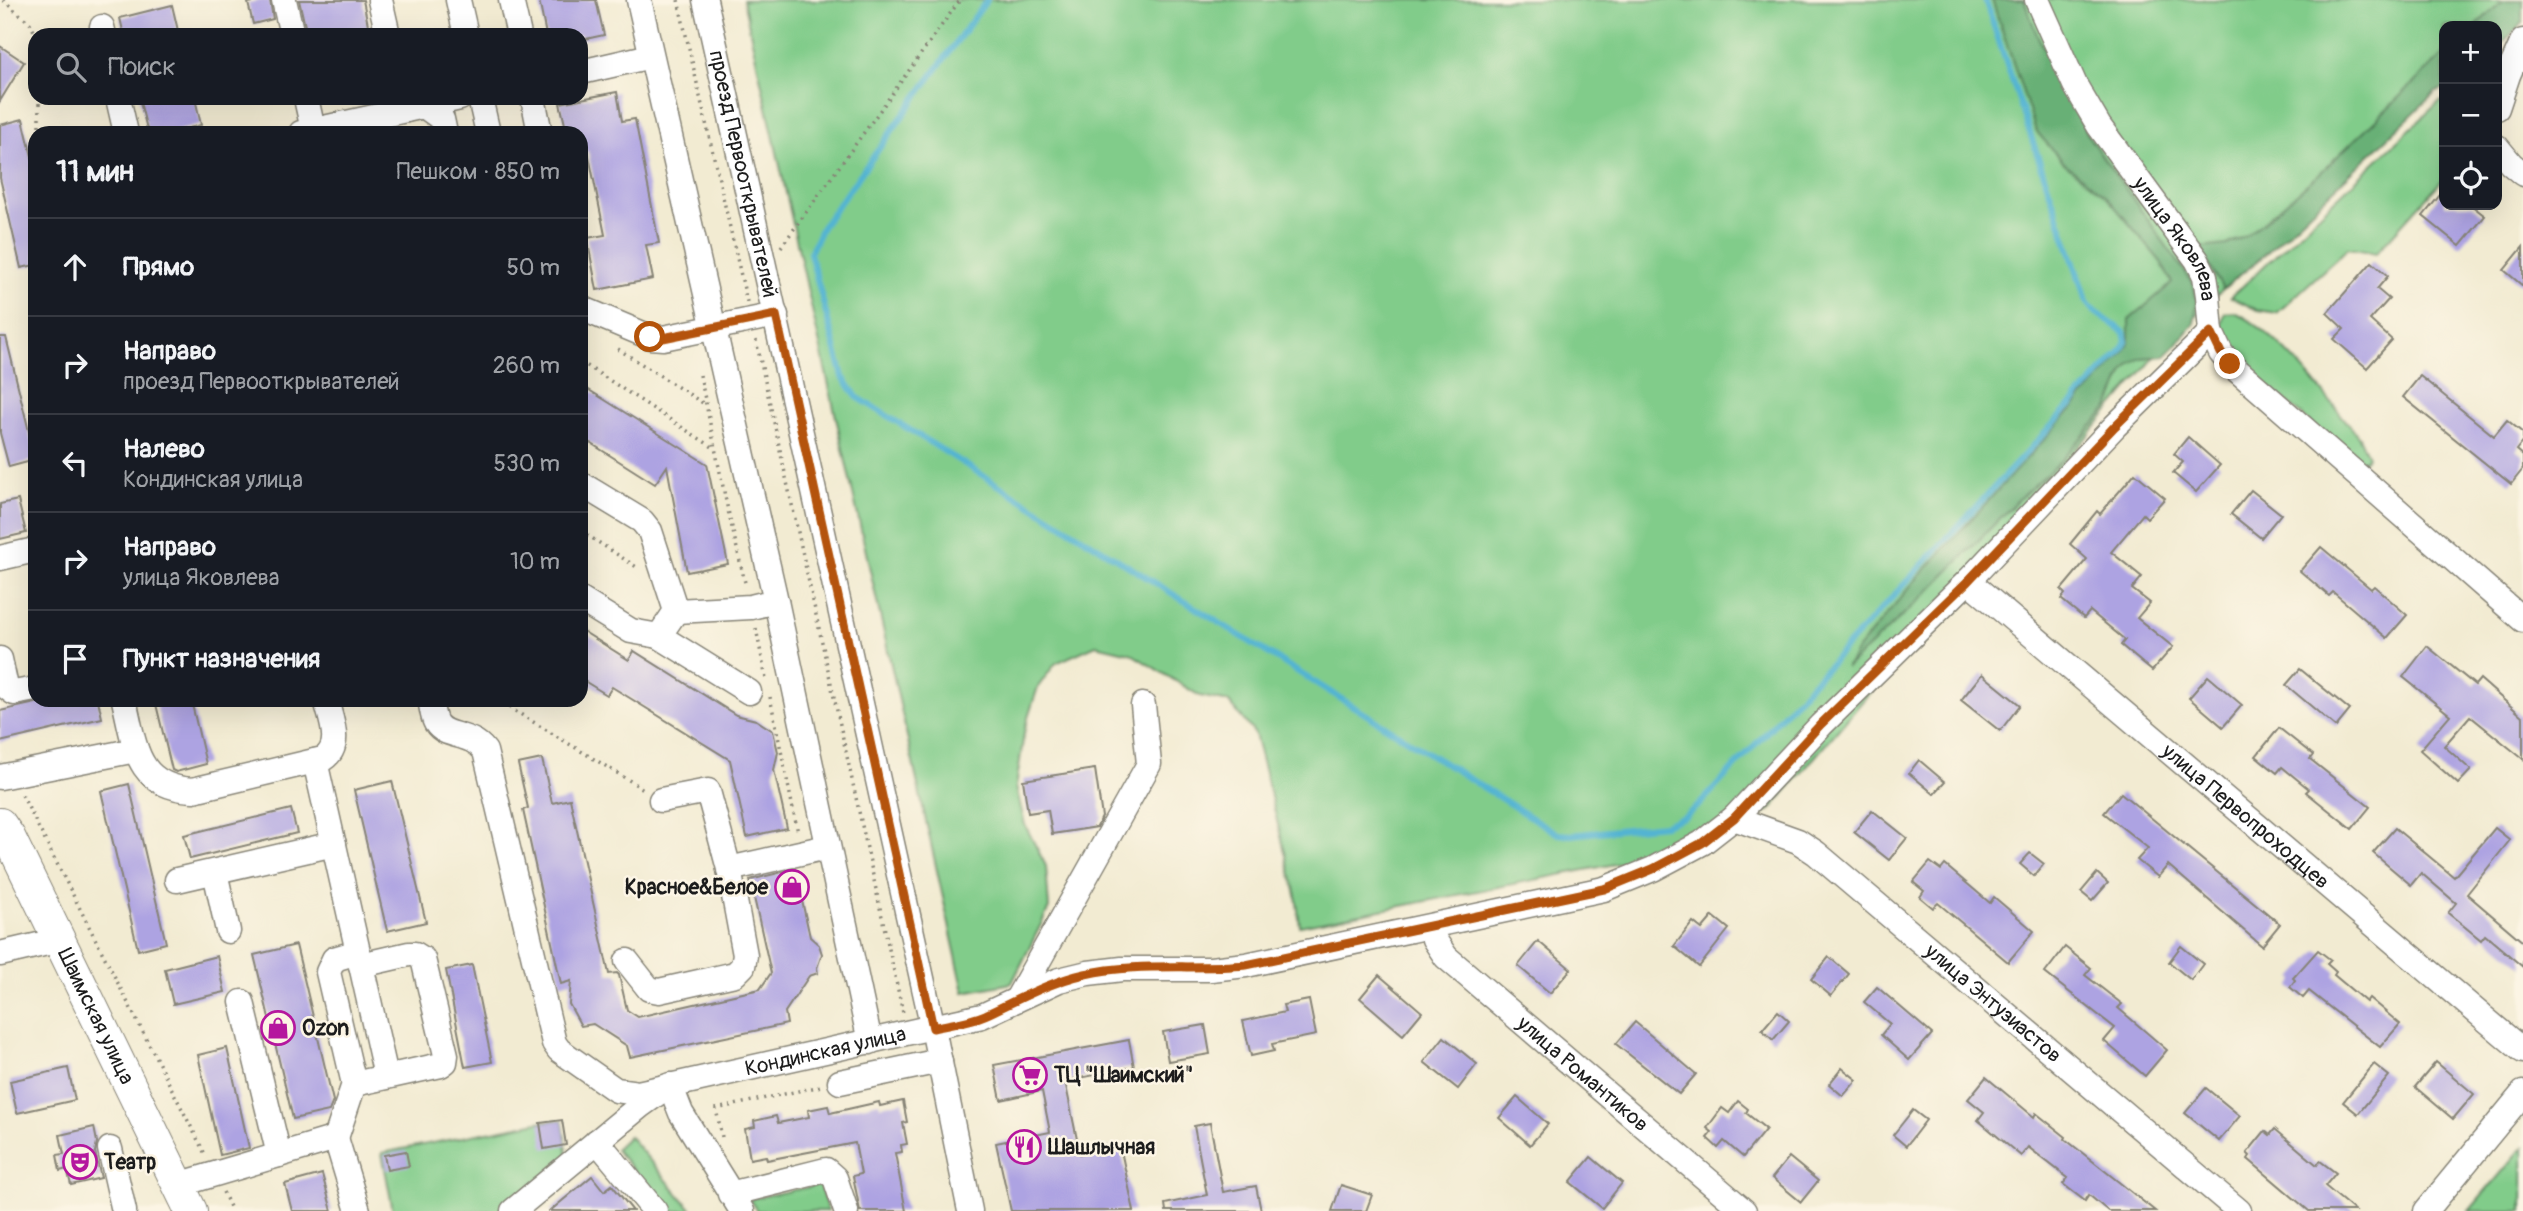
<!DOCTYPE html>
<html lang="ru">
<head>
<meta charset="utf-8">
<style>
	:root { --surface:#171b24; --page:#20242c; --text:#f1f3f6; --muted:#9ea1a6; --line:#363941 }
	body { margin:0; font-family:Pangolin,sans-serif; background:var(--page); color:var(--text) }
	.controls { position:absolute; right:21px; top:21px; display:grid; overflow:hidden; border-radius:14px; box-shadow:0 7px 28px #0002 }
	.controls button { width:63px; height:63px; display:grid; place-items:center; padding:0; border:0; border-bottom:2px solid var(--line); background:var(--surface); color:var(--text); font:35px sans-serif }
	.stop { position:absolute; width:21px; height:21px; margin:-16px; border:5px solid #b45309; border-radius:50%; background:#fff }
	.stop.end { background:#b45309; border-color:#fff; box-shadow:0 2px 7px #0008 }
	.list { margin:0; padding:0; list-style:none }
	h2 { display:flex; justify-content:space-between; align-items:center; height:91px; margin:0; padding:0 28px; font-size:30px }
	h2 small { font-size:23px; font-weight:400; color:var(--muted) }
	.list li { display:grid; grid-template-columns:46px 1fr auto; gap:21px; align-items:center; box-sizing:border-box; height:98px; padding:0 28px; border-top:2px solid var(--line) }
	.list b { display:block; font-size:26px; white-space:nowrap }
	.list p { margin:0; font-size:23px; white-space:nowrap; color:var(--muted) }
	.list em { font-size:23px; font-style:normal; color:var(--muted) }
	.icon { flex:none; width:38px; height:38px; fill:none; stroke:currentColor; stroke-width:2; stroke-linecap:round; stroke-linejoin:round }
	.map { position:relative; flex:none; width:2523px; height:1211px; overflow:hidden }
	.search { position:absolute; background:var(--surface); box-shadow:0 7px 28px #0002; left:28px; top:28px; width:560px; height:77px; display:flex; align-items:center; gap:18px; box-sizing:border-box; padding:0 24px; border-radius:21px; color:var(--muted); font-size:26px }
	.panel { position:absolute; background:var(--surface); box-shadow:0 7px 28px #0002; left:28px; top:126px; width:560px; height:581px; border-radius:21px }
	.map>svg:first-child { display:block }
	.green { fill:#81cc8a; stroke:#4e7453; stroke-width:2 }
	.forest { fill:#68b076; stroke:#426649; stroke-width:2 }
	.lines { fill:none; stroke-linecap:round; stroke-linejoin:round }
	.stream { stroke:#53b4d2; stroke-width:6 }
	.building { fill:#ada3e2 }
	.minor-casing { stroke:#878477; stroke-width:27 }
	.major-casing { stroke:#878477; stroke-width:34 }
	.path { stroke:#878477; stroke-width:3.5; stroke-dasharray:2 5; stroke-linecap:butt }
	.minor { stroke:#fff; stroke-width:24 }
	.major { stroke:#fff; stroke-width:32 }
	.route { stroke:#b45309; stroke-width:9 }
	.labels { text-anchor:middle; stroke-width:5; stroke-linejoin:round; paint-order:stroke }
	.street-label { font-size:21px; fill:#1c1c1c; stroke:#fcf5e5 }
	.poi-label { font-size:21px; font-weight:bold; fill:#1c1c1c; stroke:#fcf5e5; text-anchor:start }
</style>
</head>
<body>
<div class="map">
<svg width="2523" height="1211" viewBox="0 0 2523 1211">
	<rect width="100%" height="100%" fill="#fcf5e5"/>
	<filter id="ink" filterUnits="userSpaceOnUse"><feTurbulence type="fractalNoise" baseFrequency=".0143" numOctaves="2"/><feDisplacementMap in="SourceGraphic" scale="14" xChannelSelector="R" yChannelSelector="G"/><feConvolveMatrix kernelMatrix="1 2 1 2 8 2 1 2 1" color-interpolation-filters="sRGB"/></filter>
	<filter id="wash" filterUnits="userSpaceOnUse"><feTurbulence type="fractalNoise" baseFrequency=".00686" numOctaves="4" result="noise"/><feDisplacementMap in="SourceGraphic" scale="28" xChannelSelector="R" yChannelSelector="G"/><feGaussianBlur stdDeviation="1.57" result="paint"/><feColorMatrix in="noise" values="0 0 0 0 0 0 0 0 0 0 0 0 0 0 0 0 0 1.4 0 .05"/><feComposite in="paint" operator="in"/></filter>
	<g filter="url(#wash)">
		<rect width="100%" height="100%" fill="#f2ebd2"/>
		<!-- green -->
		<g class="green">
			<path d="M743,0H2512L2486,26H2444V68L2153,359L1770,810L1717,844L1300,926L1296,895L1255,734L1229,702L1200,696L1130,653L1096,645L1056,663L1038,687L1025,727L1016,787L1025,825L1046,866L1049,908L1012,983L964,992Z"/>
			<path d="M2444,100V178L2376,253L2348,248L2277,313L2257,310L2231,297L2438,103Z"/>
			<path d="M2235,312C2282,335 2326,397 2359,437L2368,456L2359,466L2248,368L2230,348L2221,326L2225,313Z"/>
			<path d="M562,1120L568,1156L501,1211H393L382,1153L538,1122Z"/>
			<path d="M629,1136L693,1211H668L615,1149Z"/>
			<path d="M2523,1147V1211H2469Z"/>
			<path d="M819,1185L828,1211H757L749,1199Z"/>
		</g>
		<!-- forest -->
		<g class="forest">
			<path d="M1992,0H2024L2037,35L2090,139L2193,283L2197,302L2194,323L2176,345L2165,356L2141,358L2129,366L2123,374L2109,407L2059,463L2019,499L1931,589L1846,668L1857,650L1912,584L2123,353L2129,343V320L2172,283L2161,262L2107,197L2063,162L2036,131Z"/>
			<path d="M2504,0H2523V23L2497,48V26H2475Z"/>
			<path d="M2444,54V88L2435,93L2261,258L2223,289L2199,248L2227,245L2248,235L2320,173Z"/>
		</g>
		<g class="lines">
			<!-- stream -->
			<path class="stream" d="M987,0L822,227L810,253L843,377L857,397L1558,834L1571,835L1664,825L1684,817L1699,805L2120,352L2126,342L2124,332L2095,312L2087,302L1985,0"/>
		</g>
		<g id="blocks">
			<!-- building -->
			<g class="building">
				<path d="M263,0H270L273,19L253,24L248,3Z"/>
				<path d="M299,0H363L370,35H307Z"/>
				<path d="M539,0H596L604,35L581,40V35H546Z"/>
				<path d="M172,5L179,35H124L120,18Z"/>
				<path d="M0,46L24,62L0,101Z"/>
				<path d="M617,92L622,121L635,119L659,243L646,245L653,279L597,290L587,238L605,235L588,151L581,152V133H567L560,103Z"/>
				<path d="M139,98H195L201,125L168,133H148Z"/>
				<path d="M23,119L35,169V265L21,268L0,178V125Z"/>
				<path d="M2444,190V205H2471L2485,216L2460,246L2423,216Z"/>
				<path d="M2523,247V286L2504,270Z"/>
				<path d="M2372,262L2388,276L2377,289L2389,299L2370,320L2392,340L2367,368L2334,339L2344,329L2327,313Z"/>
				<path d="M0,337H6L35,456V460L9,467L0,433Z"/>
				<path d="M2420,376L2494,436L2507,420L2523,433V441L2516,450L2523,456V469L2511,484L2403,397Z"/>
				<path d="M581,385L707,464L728,564L687,572L667,466L655,484L581,437Z"/>
				<path d="M2188,437L2220,465L2196,492L2173,473L2183,462L2174,454Z"/>
				<path d="M2135,473L2165,498L2147,518L2143,514L2111,552L2142,577L2132,589L2150,603L2137,618L2173,647L2152,671L2121,645L2125,640L2090,611L2084,618L2061,599L2065,594L2061,590L2087,559L2070,544L2097,511L2100,514Z"/>
				<path d="M2251,490L2281,514L2261,538L2231,514Z"/>
				<path d="M18,500L26,533L0,539V504Z"/>
				<path d="M2321,547L2371,589L2374,586L2407,615L2387,638L2333,592L2329,596L2300,571Z"/>
				<path d="M581,630L629,660L634,651L736,715L756,720L773,731L778,752L774,770L787,828L747,837L730,760L612,687L607,695L581,679Z"/>
				<path d="M2427,646L2475,685L2480,679L2523,717V759L2470,716L2444,746L2471,770L2458,784L2420,750L2450,715L2403,677Z"/>
				<path d="M2300,669L2350,710L2336,727L2286,685Z"/>
				<path d="M1982,674L2020,705L2000,731L1961,700Z"/>
				<path d="M2208,676L2242,705L2223,727L2189,698Z"/>
				<path d="M49,700H98L102,718L0,742V711Z"/>
				<path d="M155,700H191L206,764L176,772L172,770Z"/>
				<path d="M2279,728L2313,755L2310,759L2370,807L2352,829L2306,792L2309,789L2282,767L2277,773L2256,756Z"/>
				<path d="M542,759L552,803L570,799L609,974L617,973L619,975L627,1010L638,1017L760,989L771,973L750,880L795,869L810,937L819,945L822,954L817,968L818,973L809,976L785,1012L787,1024L630,1057L627,1046L593,1024L581,1026L569,1004L571,981L561,984L523,810L528,808L518,764Z"/>
				<path d="M1919,760L1945,782L1934,794L1909,773Z"/>
				<path d="M1095,769L1102,817L1097,827L1052,834L1048,810L1028,813L1023,780Z"/>
				<path d="M392,781L426,922L387,931L354,790Z"/>
				<path d="M129,784L166,943L138,950L101,791Z"/>
				<path d="M2121,793L2280,924L2262,946L2168,865L2158,877L2137,860L2148,848L2104,813Z"/>
				<path d="M291,809L297,833L190,859L184,835Z"/>
				<path d="M1872,810L1907,838L1889,860L1854,832Z"/>
				<path d="M2395,828L2454,877L2495,828L2510,840L2467,894L2523,942V967L2485,935L2481,940L2448,913L2456,903L2421,873L2411,885L2373,853Z"/>
				<path d="M2030,853L2044,864L2034,876L2020,864Z"/>
				<path d="M1930,862L1941,870L1945,865L1990,903L1994,897L2034,931L2008,962L1938,903L1933,908L1920,897L1924,891L1913,882Z"/>
				<path d="M2097,873L2108,883L2092,901L2081,892Z"/>
				<path d="M1713,916L1729,929L1699,967L1674,946L1693,922L1702,929Z"/>
				<path d="M1538,941L1571,969L1550,993L1518,966Z"/>
				<path d="M296,945L333,1101L329,1111L293,1119L254,955Z"/>
				<path d="M2181,946L2203,964L2191,980L2169,962Z"/>
				<path d="M2065,947L2091,968L2085,975L2122,1004L2118,1008L2167,1050L2145,1076L2104,1041L2115,1028L2045,973Z"/>
				<path d="M2318,950L2331,960L2327,964L2336,972L2334,975L2366,1002L2369,998L2400,1024L2380,1047L2309,991L2303,998L2290,987L2295,980L2293,978Z"/>
				<path d="M217,956L225,992L173,1004L165,969Z"/>
				<path d="M1829,957L1849,974L1831,996L1811,979Z"/>
				<path d="M472,965L492,1062L465,1067L446,970Z"/>
				<path d="M1379,975L1422,1012L1403,1035L1360,998Z"/>
				<path d="M1877,987L1932,1034L1909,1060L1881,1035L1890,1024L1864,1002Z"/>
				<path d="M1309,1000L1316,1035L1272,1044L1274,1051L1251,1056L1243,1021L1285,1012L1283,1005Z"/>
				<path d="M1778,1011L1789,1021L1773,1040L1762,1030Z"/>
				<path d="M1635,1022L1696,1074L1679,1094L1616,1044Z"/>
				<path d="M1205,1025L1210,1054L1168,1061L1163,1032Z"/>
				<path d="M1444,1037L1477,1064L1458,1089L1424,1062Z"/>
				<path d="M1129,1040L1134,1067L1065,1081L1080,1154L1120,1146L1134,1211H1011L996,1143L1050,1132L1042,1091L1001,1100L994,1065Z"/>
				<path d="M227,1048L249,1148L220,1155L198,1055Z"/>
				<path d="M2436,1062L2474,1094L2453,1119L2415,1087Z"/>
				<path d="M2374,1064L2389,1076L2358,1114L2343,1102Z"/>
				<path d="M68,1068L75,1100L17,1113L10,1081Z"/>
				<path d="M1842,1068L1857,1080L1843,1096L1829,1084Z"/>
				<path d="M1986,1077L2034,1117L2036,1113L2066,1137L2065,1139L2155,1211H2108L2089,1195L2085,1201L2072,1191L2063,1184L2068,1178L2028,1147L2021,1156L2010,1147L1978,1120L1984,1112L1968,1099Z"/>
				<path d="M2206,1088L2240,1116L2219,1141L2185,1113Z"/>
				<path d="M1517,1097L1548,1124L1530,1145L1499,1118Z"/>
				<path d="M903,1101L907,1122L903,1123L907,1144L901,1145L902,1152L895,1153L906,1211H860L853,1176L861,1174L855,1143L767,1160L766,1156L750,1159L745,1129L755,1127L754,1121L776,1116L778,1123L809,1117L808,1110L828,1106L830,1113L879,1102L880,1106Z"/>
				<path d="M1738,1101L1748,1109L1746,1113L1766,1129L1743,1157L1724,1141L1718,1148L1707,1138L1712,1132L1707,1128L1722,1108L1729,1113Z"/>
				<path d="M1913,1110L1926,1120L1906,1146L1893,1135Z"/>
				<path d="M562,1120L566,1145L544,1149L540,1123Z"/>
				<path d="M1210,1123L1223,1192L1256,1186L1261,1211H1166L1165,1204L1207,1195L1194,1126Z"/>
				<path d="M94,1127L97,1142L95,1152L101,1178L71,1185L67,1169L60,1171L57,1155L64,1154L60,1135Z"/>
				<path d="M2275,1129L2317,1165L2320,1161L2336,1173L2325,1186L2355,1211H2309L2248,1159L2250,1156L2247,1153L2265,1131L2270,1135Z"/>
				<path d="M406,1151L409,1166L387,1170L384,1155Z"/>
				<path d="M1591,1157L1622,1183L1602,1208L1570,1182Z"/>
				<path d="M1789,1157L1818,1181L1801,1202L1772,1178Z"/>
				<path d="M322,1174L332,1211H292L285,1184Z"/>
				<path d="M592,1176L604,1191L612,1185L633,1211H550Z"/>
				<path d="M1341,1185L1372,1195L1366,1211H1332Z"/>
			</g>
		</g>
	</g>
	<g filter="url(#ink)">
		<use href="#blocks" fill-opacity="0" stroke="#878477" stroke-width="2"/>
		<g class="lines">
			<!-- minor casing -->
			<g class="minor-casing">
				<g id="minor">
					<path d="M284,0L292,35"/>
					<path d="M380,0L388,35"/>
					<path d="M458,0L466,35"/>
					<path d="M511,0L519,35"/>
					<path d="M639,0L776,601L870,1042"/>
					<path id="s1" d="M705,0L933,1028L970,1211"/>
					<path id="s2" d="M2037,0L2075,85L2099,126L2197,260L2205,276L2208,296L2211,332L2221,353L2230,364L2523,620"/>
					<path d="M102,27L104,35"/>
					<path d="M581,72L651,56"/>
					<path d="M118,98L126,133"/>
					<path d="M306,98L313,130"/>
					<path d="M480,98L488,133"/>
					<path d="M533,98L540,133"/>
					<path d="M424,106L442,119L445,133"/>
					<path d="M2497,108L2508,75L2523,41"/>
					<path d="M406,110L460,98"/>
					<path d="M301,133L406,110L403,98"/>
					<path d="M2497,147L2511,164L2523,174"/>
					<path d="M581,308L650,337L663,338L776,315"/>
					<path d="M581,484L642,521L650,531L676,611"/>
					<path d="M0,558L35,550"/>
					<path id="s3" d="M1968,581L2523,1051"/>
					<path d="M581,600L631,631L659,636L676,611"/>
					<path d="M676,611L751,607L776,601"/>
					<path d="M659,636L749,692"/>
					<path d="M0,659L6,687L14,693L35,689"/>
					<path d="M124,700C135,746 136,787 193,790L323,759C343,746 331,720 326,700"/>
					<path id="s4" d="M430,700C432,707 432,716 436,723C446,739 470,731 485,751L554,1043L559,1050L616,1090L638,1093L982,1016L1059,980L1088,973L1122,969H1211L1246,965L1604,889L1653,869L1702,843L1734,818L1821,725L1968,581L2115,426L2211,332"/>
					<path d="M315,761L386,1076"/>
					<path d="M0,777L136,750"/>
					<path id="s5" d="M1734,818L1798,841L1816,853L2239,1211"/>
					<path d="M729,869L827,847"/>
					<path d="M215,872L228,931"/>
					<path d="M177,880L334,844"/>
					<path id="s6" d="M1431,927L1434,939L1446,957L1744,1211"/>
					<path d="M0,954L60,940"/>
					<path d="M627,961L649,989L659,991L735,974L743,966L745,955L729,869L708,791L661,800"/>
					<path d="M1017,999L1149,764L1143,705"/>
					<path d="M242,1002L279,1155"/>
					<path d="M840,1082L940,1061"/>
					<path d="M354,1084L328,972L334,959L358,952"/>
					<path d="M670,1085L681,1113L742,1211"/>
					<path d="M336,1138L354,1084L441,1065L445,1062L446,1055L423,959L415,954H409L361,965"/>
					<path d="M597,1141L655,1211"/>
					<path d="M110,1149L124,1211"/>
					<path d="M178,1185L336,1138L358,1211"/>
					<path d="M730,1194L826,1170L835,1178L846,1211"/>
					<path d="M513,1211L640,1106L661,1091"/>
					<path d="M2426,1211L2523,1093"/>
				</g>
			</g>
			<!-- major casing -->
			<g class="major-casing">
				<g id="major">
					<path id="s7" d="M0,824L9,837L191,1211"/>
				</g>
			</g>
			<!-- path -->
			<g class="path">
				<path d="M3,0L30,23L36,35"/>
				<path d="M678,0L747,302"/>
				<path d="M39,133V98"/>
				<path d="M781,247L960,0"/>
				<path d="M756,340L903,1013"/>
				<path d="M618,349L706,405"/>
				<path d="M581,362L714,448"/>
				<path d="M700,375L727,506L746,587"/>
				<path d="M581,531L638,568"/>
				<path d="M756,628L766,679"/>
				<path d="M770,697L798,833"/>
				<path d="M497,700L645,790"/>
				<path d="M22,795L206,1156"/>
				<path d="M722,1137L716,1109L821,1086"/>
				<path d="M223,1192L232,1211"/>
			</g>
			<!-- minor -->
			<use href="#minor" class="minor"/>
			<!-- major -->
			<use href="#major" class="major"/>
		</g>
	</g>
	<g class="lines" filter="url(#ink)">
		<!-- route -->
		<path class="route" d="M650,337L663,338L776,315L933,1028C950,1024 969,1022 985,1015C1018,1000 1049,982 1085,974C1137,962 1193,970 1246,965L1604,889L1653,869L1702,843L1734,818L1821,724L1968,581L2115,426L2211,332L2221,353L2230,364"/>
	</g>
	<!-- icons -->
	<defs>
		<g id="shop-ring" transform="scale(1.75)"><circle r="9.5" fill="#fcf5e5" stroke="#b5179e" stroke-width="1.5"/><path d="M-5-2.5h2.3a2.7 3.5 0 0 1 5.4 0H5L5.5 6h-11ZM-1.5-2.5h3a1.5 2.3 0 0 0-3 0Z" fill="#b5179e"/></g>
		<g id="supermarket-ring" transform="scale(1.75)"><circle r="9.5" fill="#fcf5e5" stroke="#b5179e" stroke-width="1.5"/><path d="M-6-5.5h2.5l.6 2H6L4.5 2H-2.5L-4.4-4H-6ZM-1.5 3.2a1.3 1.3 0 1 0 .1 0ZM3 3.2a1.3 1.3 0 1 0 .1 0Z" fill="#b5179e"/></g>
		<g id="restaurant-ring" transform="scale(1.75)"><circle r="9.5" fill="#fcf5e5" stroke="#b5179e" stroke-width="1.5"/><path d="M-5-6h1v4h1v-4h1v4h1v-4h1v5L-1.5 .5V6h-2V.5L-5-1ZM5-6V6H3V1.5H1.5Q1.5-4 5-6Z" fill="#b5179e"/></g>
		<g id="theatre-ring" transform="scale(1.75)"><circle r="9.5" fill="#fcf5e5" stroke="#b5179e" stroke-width="1.5"/><path d="M-5-5.5Q0-4 5-5.5V0Q5 5 0 6Q-5 5-5 0ZM-3.3-2.5H-1v1.5H-3.3ZM1-2.5H3.3v1.5H1ZM-2.8 1Q0 5.5 2.8 1Z" fill="#b5179e"/></g>
	</defs>
	<g fill-rule="evenodd">
		<use href="#shop-ring" x="792" y="887"/>
		<use href="#shop-ring" x="278" y="1028"/>
		<use href="#supermarket-ring" x="1030" y="1075"/>
		<use href="#restaurant-ring" x="1024" y="1147"/>
		<use href="#theatre-ring" x="80" y="1162"/>
	</g>
	<g class="labels">
		<!-- street labels -->
		<g class="street-label">
			<text dy="7" stroke="none"><textPath href="#s1" startOffset="178">проезд Первооткрывателей</textPath></text>
			<text dy="7" stroke="none"><textPath href="#s2" startOffset="278">улица Яковлева</textPath></text>
			<text dy="7" stroke="none"><textPath href="#s3" startOffset="364">улица Первопроходцев</textPath></text>
			<text dy="7" stroke="none"><textPath href="#s5" startOffset="322">улица Энтузиастов</textPath></text>
			<text dy="7" stroke="none"><textPath href="#s7" startOffset="215">Шаимская улица</textPath></text>
			<text dy="7" stroke="none"><textPath href="#s4" startOffset="674">Кондинская улица</textPath></text>
			<text dy="7" stroke="none"><textPath href="#s6" startOffset="214">улица Романтиков</textPath></text>
		</g>
		<!-- poi labels -->
		<g class="poi-label">
			<text x="768" y="894" text-anchor="end">Красное&amp;Белое</text>
			<text x="302" y="1035">Ozon</text>
			<text x="1054" y="1082">ТЦ "Шаимский"</text>
			<text x="1048" y="1154">Шашлычная</text>
			<text x="104" y="1169">Театр</text>
		</g>
	</g>
</svg>
<div class="controls">
<button>+</button>
<button>−</button>
<button><svg class="icon" aria-label="locate" viewBox="0 0 24 24"><circle cx="12" cy="12" r="6"/><path d="M12 2v4M12 18v4M2 12h4M18 12h4"/></svg></button>
</div>
<div class="stop" style="left:650px;top:337px"></div>
<div class="stop end" style="left:2230px;top:364px"></div>
<div class="search"><svg class="icon" aria-label="search" viewBox="0 0 24 24"><circle cx="10" cy="10" r="6"/><path d="M15 15l6 6"/></svg>Поиск</div>
<section class="panel">
<h2>11 мин<small>Пешком · 850 m</small></h2>
<ul class="list">
<li><svg class="icon" aria-label="ahead" viewBox="0 0 24 24"><path d="M12 20V5M6 11l6-6 6 6"/></svg><div><b>Прямо</b></div><em>50 m</em></li>
<li><svg class="icon" aria-label="right" viewBox="0 0 24 24"><path d="M7 20v-9h11M14 6l5 5-5 5"/></svg><div><b>Направо</b><p>проезд Первооткрывателей</p></div><em>260 m</em></li>
<li><svg class="icon" aria-label="left" viewBox="0 0 24 24"><path d="M17 20v-9H6M10 6l-5 5 5 5"/></svg><div><b>Налево</b><p>Кондинская улица</p></div><em>530 m</em></li>
<li><svg class="icon" aria-label="right" viewBox="0 0 24 24"><path d="M7 20v-9h11M14 6l5 5-5 5"/></svg><div><b>Направо</b><p>улица Яковлева</p></div><em>10 m</em></li>
<li><svg class="icon" aria-label="arrive" viewBox="0 0 24 24"><path d="M6 21V4h12l-3 4 3 4H6"/></svg><div><b>Пункт назначения</b></div></li>
</ul>
</section>
</div>
</body>
</html>
